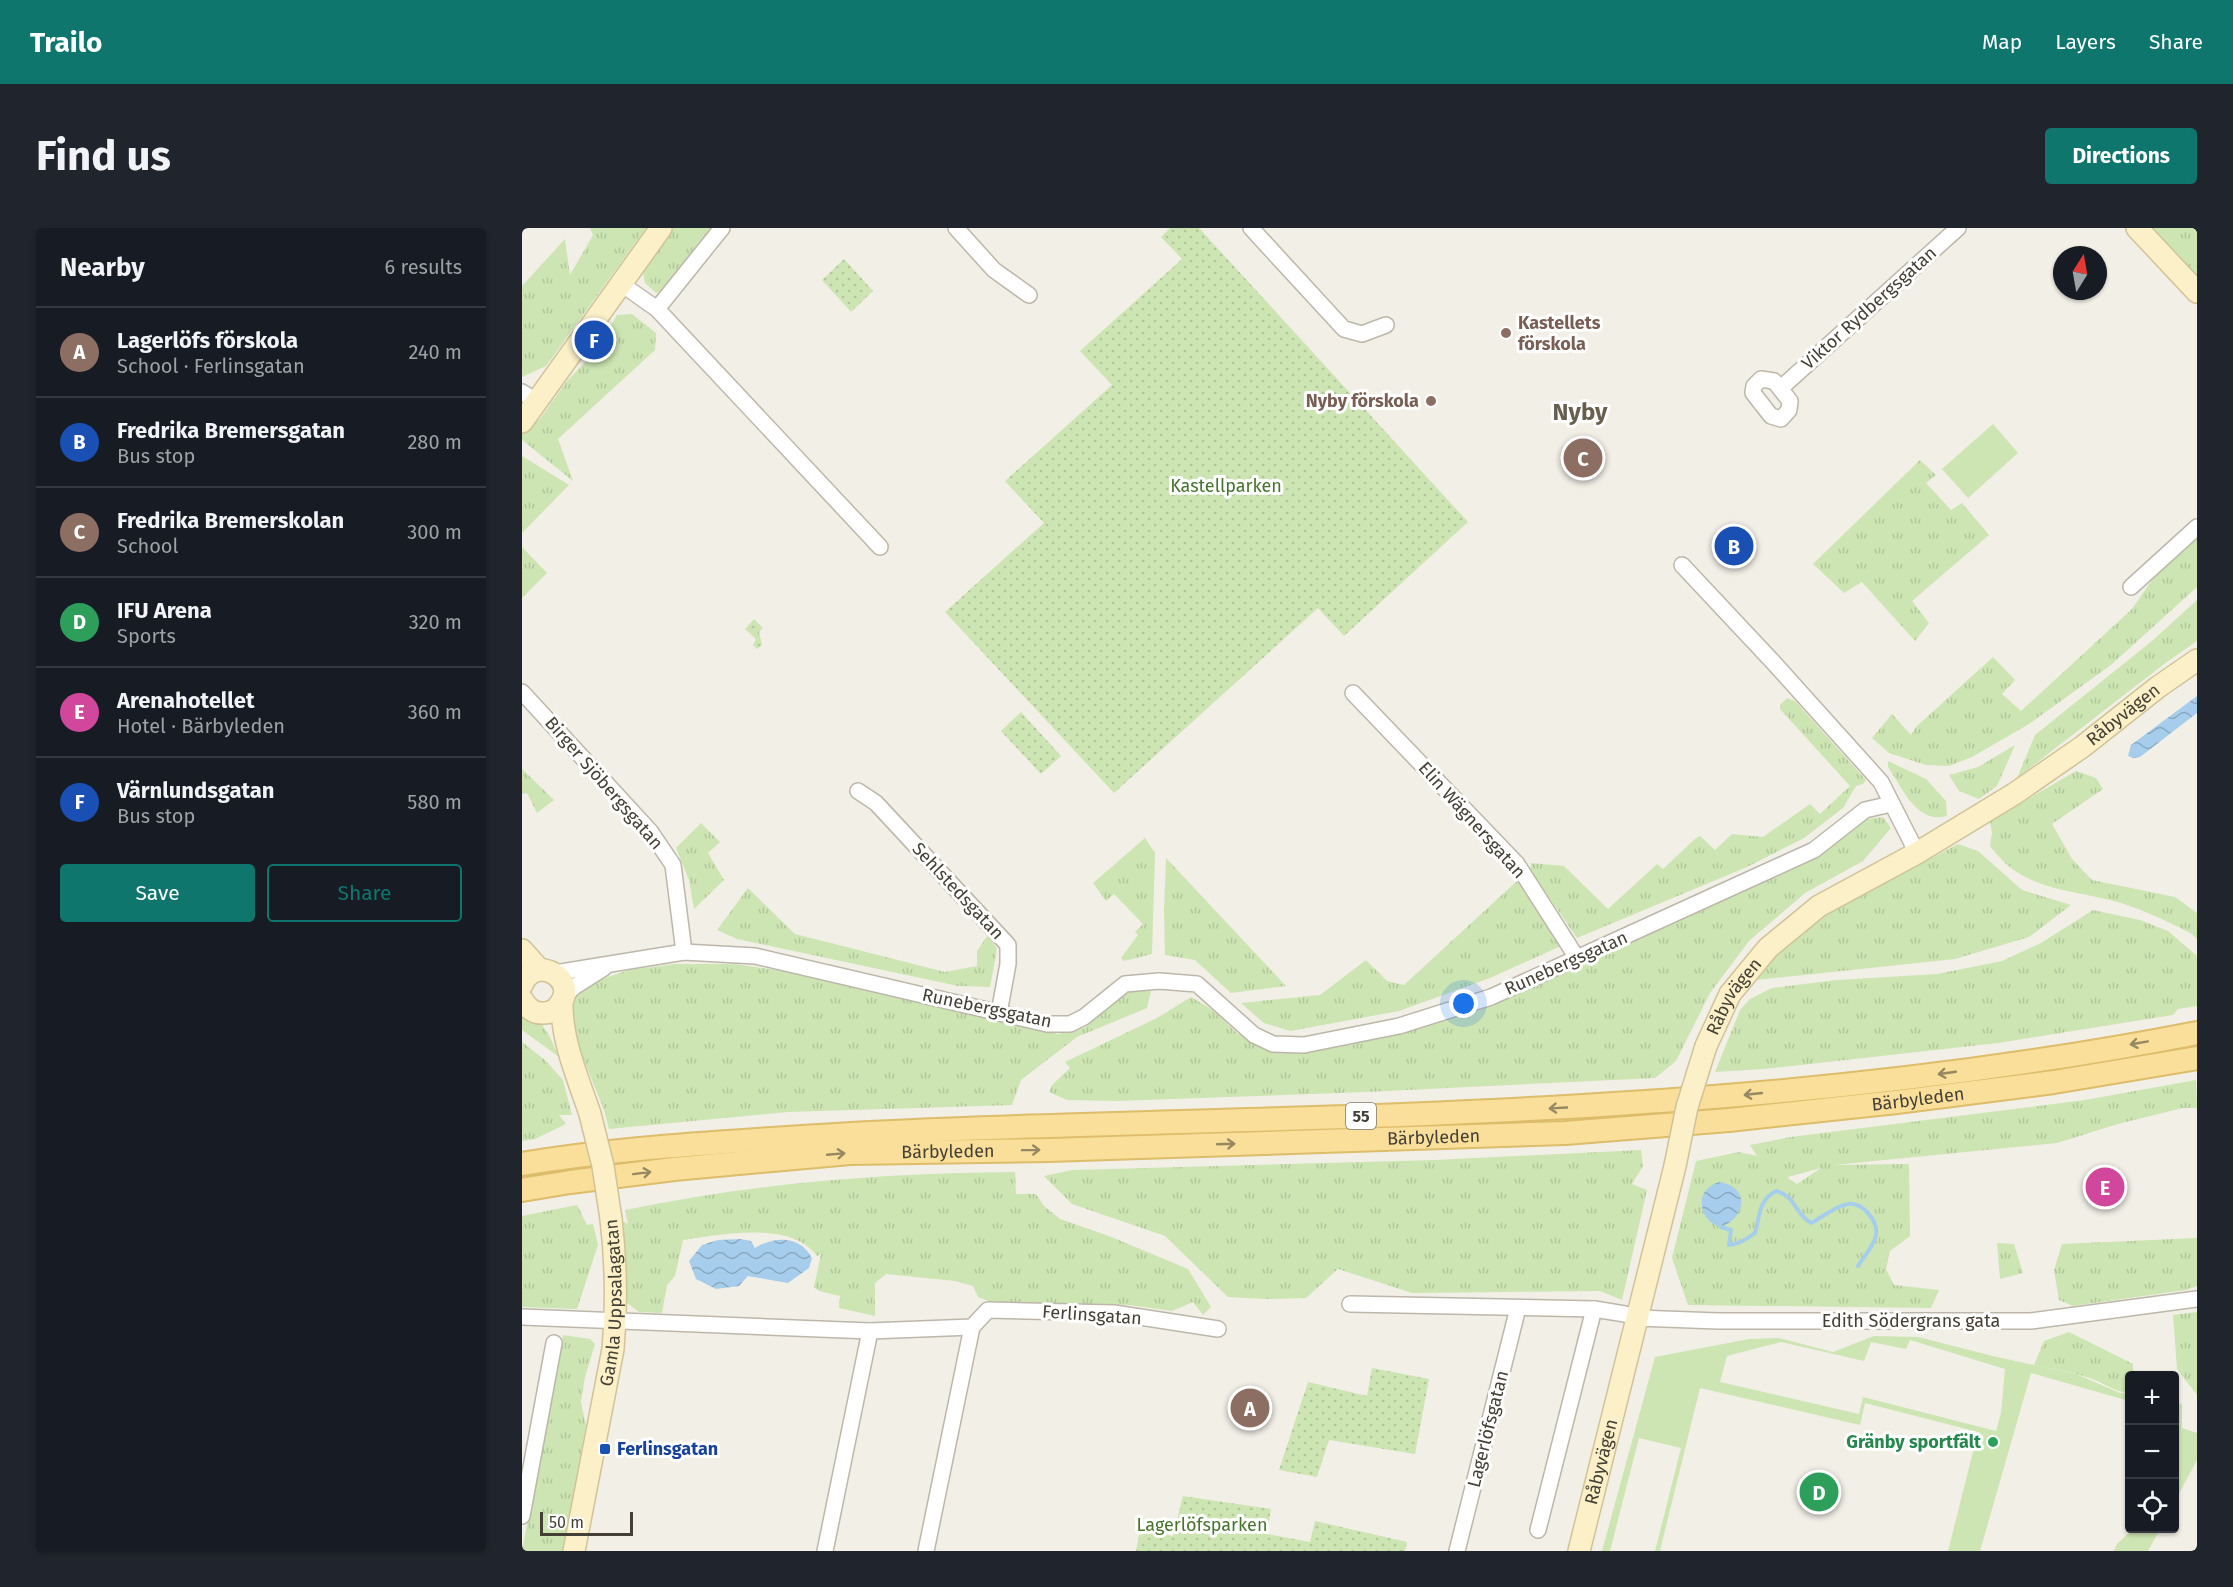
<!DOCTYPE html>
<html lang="en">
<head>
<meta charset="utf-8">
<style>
	:root { --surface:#171b24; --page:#20242c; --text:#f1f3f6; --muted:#9ea1a6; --line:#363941; --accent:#0f766e }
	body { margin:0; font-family:"Fira Sans",sans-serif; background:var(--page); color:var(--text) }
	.controls { position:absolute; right:18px; bottom:18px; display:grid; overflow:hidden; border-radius:6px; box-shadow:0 2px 4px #0004 }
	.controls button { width:54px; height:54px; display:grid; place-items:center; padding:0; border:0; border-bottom:2px solid var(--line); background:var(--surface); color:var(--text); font:30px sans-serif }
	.compass { position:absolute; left:1531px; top:18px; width:54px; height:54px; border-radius:50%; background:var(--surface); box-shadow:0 2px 4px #0004; rotate:11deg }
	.scale { position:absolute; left:18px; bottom:15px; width:93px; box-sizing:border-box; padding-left:6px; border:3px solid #454036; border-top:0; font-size:16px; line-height:21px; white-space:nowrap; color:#454036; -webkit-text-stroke:4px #fff; paint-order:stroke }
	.you { position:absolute; left:942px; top:776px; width:21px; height:21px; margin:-15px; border:4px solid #fff; border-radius:50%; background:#1a73e8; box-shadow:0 0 0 9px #1a73e833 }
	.badge { display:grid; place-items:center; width:39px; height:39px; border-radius:50%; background:var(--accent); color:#fff; font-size:20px; font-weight:700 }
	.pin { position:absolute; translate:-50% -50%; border:3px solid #fff; box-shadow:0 2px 6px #0006 }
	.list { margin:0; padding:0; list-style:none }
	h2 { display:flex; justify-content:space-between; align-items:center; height:78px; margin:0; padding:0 24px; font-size:26px }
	h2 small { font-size:20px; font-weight:400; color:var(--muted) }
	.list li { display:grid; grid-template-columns:39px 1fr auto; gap:18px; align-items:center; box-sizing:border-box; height:90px; padding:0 24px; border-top:2px solid var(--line) }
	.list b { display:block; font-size:22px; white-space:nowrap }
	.list p { margin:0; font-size:20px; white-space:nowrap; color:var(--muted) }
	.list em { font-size:20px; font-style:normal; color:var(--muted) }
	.actions { display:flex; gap:12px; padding:18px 24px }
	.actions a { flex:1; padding:14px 0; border:2px solid var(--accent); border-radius:6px; text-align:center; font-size:21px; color:var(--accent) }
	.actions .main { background:var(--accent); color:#fff }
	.icon { flex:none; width:33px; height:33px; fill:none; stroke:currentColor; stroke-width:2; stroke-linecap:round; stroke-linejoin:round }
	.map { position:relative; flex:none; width:1675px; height:1323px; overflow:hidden; border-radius:6px }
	header { display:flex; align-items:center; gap:36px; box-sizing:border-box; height:84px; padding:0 30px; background:var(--accent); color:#fff }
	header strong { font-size:28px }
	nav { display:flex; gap:33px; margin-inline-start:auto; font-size:21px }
	.intro { display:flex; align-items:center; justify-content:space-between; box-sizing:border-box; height:144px; padding:0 36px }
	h1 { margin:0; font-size:42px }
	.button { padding:15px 27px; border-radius:6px; background:var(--accent); color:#fff; font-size:21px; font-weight:700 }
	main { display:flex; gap:36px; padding:0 36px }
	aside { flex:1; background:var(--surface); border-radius:6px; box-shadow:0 2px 4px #0004 }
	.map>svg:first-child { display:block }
	.grass { fill:url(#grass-tufts); fill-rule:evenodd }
	.park { fill:url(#park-dots) }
	.pitch { fill:#cde5b2; fill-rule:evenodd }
	.water { fill:url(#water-waves) }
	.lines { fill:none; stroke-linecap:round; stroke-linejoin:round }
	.stream { stroke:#a6ceec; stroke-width:4 }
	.street-casing { stroke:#bdb7aa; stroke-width:18 }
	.secondary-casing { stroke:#d0c398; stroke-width:24 }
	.primary-casing { stroke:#ddbc6a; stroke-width:26 }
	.street { stroke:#fff; stroke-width:15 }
	.secondary { stroke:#fbf0c8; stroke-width:21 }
	.primary { stroke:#f9df9a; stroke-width:22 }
	.secondary-bridge-casing { stroke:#d0c398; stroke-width:24; stroke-linecap:butt }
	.secondary-bridge { stroke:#fbf0c8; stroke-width:21 }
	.oneway { stroke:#968863 }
	.education-dot { fill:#8d6e63; stroke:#fff; stroke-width:2 }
	.leisure-dot { fill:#2e9e5b; stroke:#fff; stroke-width:2 }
	.transit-dot { fill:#1a4fb4; stroke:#fff; stroke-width:2 }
	.labels { text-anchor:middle; stroke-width:6; stroke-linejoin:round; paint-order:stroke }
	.shield { fill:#fff; stroke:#7d7972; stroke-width:1.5 }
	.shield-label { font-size:16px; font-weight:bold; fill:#454036 }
	.street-label { font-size:18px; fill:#454036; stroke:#fff }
	.education-label { font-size:18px; font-weight:bold; fill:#785e54; stroke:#fff; text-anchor:start }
	.park-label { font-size:18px; fill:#46742d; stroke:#fff }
	.leisure-label { font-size:18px; font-weight:bold; fill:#27864d; stroke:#fff; text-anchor:end }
	.transit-label { font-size:18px; font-weight:bold; fill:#164399; stroke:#fff; text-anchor:start }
	.district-label { font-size:24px; font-weight:bold; fill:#675e4e; stroke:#fff }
</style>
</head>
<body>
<header>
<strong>Trailo</strong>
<nav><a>Map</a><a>Layers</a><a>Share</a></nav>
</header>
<div class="intro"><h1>Find us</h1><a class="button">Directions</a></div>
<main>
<aside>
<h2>Nearby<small>6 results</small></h2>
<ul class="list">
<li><span class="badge" style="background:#8d6e63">A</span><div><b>Lagerlöfs förskola</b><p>School · Ferlinsgatan</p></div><em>240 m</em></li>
<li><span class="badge" style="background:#1a4fb4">B</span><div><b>Fredrika Bremersgatan</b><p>Bus stop</p></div><em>280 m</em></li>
<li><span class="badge" style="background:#8d6e63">C</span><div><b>Fredrika Bremerskolan</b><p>School</p></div><em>300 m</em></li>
<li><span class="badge" style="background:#2e9e5b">D</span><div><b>IFU Arena</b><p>Sports</p></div><em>320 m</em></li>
<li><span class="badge" style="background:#d1479c">E</span><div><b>Arenahotellet</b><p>Hotel · Bärbyleden</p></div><em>360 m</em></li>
<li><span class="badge" style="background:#1a4fb4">F</span><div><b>Värnlundsgatan</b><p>Bus stop</p></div><em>580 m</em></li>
</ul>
<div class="actions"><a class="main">Save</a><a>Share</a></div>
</aside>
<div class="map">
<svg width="1675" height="1323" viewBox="0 0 1675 1323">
	<defs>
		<pattern id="grass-tufts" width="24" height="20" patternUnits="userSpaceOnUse" patternTransform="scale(1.5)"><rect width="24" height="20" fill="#cde5b2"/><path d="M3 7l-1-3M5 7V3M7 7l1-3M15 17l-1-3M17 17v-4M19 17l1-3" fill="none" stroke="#b1c69a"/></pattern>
		<pattern id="park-dots" width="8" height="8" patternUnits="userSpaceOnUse" patternTransform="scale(1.5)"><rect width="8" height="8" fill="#cde5b2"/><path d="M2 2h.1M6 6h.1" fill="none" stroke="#b1c69a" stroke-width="1.8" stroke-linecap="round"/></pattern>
		<pattern id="water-waves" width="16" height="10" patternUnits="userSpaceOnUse" patternTransform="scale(1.5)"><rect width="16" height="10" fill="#a6ceec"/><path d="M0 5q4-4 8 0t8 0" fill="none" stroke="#89a9c0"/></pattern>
	</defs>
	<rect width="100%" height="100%" fill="#f2efe7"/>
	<!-- grass -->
	<g class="grass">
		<path d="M68,0H124L24,138L0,149V58L43,11L48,47L71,7Z"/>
		<path d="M148,0H190L144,62L134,65L123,55L120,39Z"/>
		<path d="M1630,0H1675V51Z"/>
		<path d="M110,86L134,105L133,122L36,211L51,253L0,212V206L18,191L45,153L74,123L95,87Z"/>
		<path d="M0,228L47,257L0,305Z"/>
		<path d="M1398,232L1414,247L1404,255L1429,282L1440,275L1467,307L1390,373L1407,395L1393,413L1340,354L1322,365L1291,336Z"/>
		<path d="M1675,308V359L1589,437L1507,496L1450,529L1427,538L1404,537L1367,525L1350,510L1370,486L1389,507L1394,499L1471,429L1493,452L1480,466L1499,483L1610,381L1632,349Z"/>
		<path d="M0,319L25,345L0,370Z"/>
		<path d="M1675,372V413L1642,436L1495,550L1513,507L1630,413Z"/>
		<path d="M1265,470L1273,473L1344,552L1341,556L1334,558L1321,580L1282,610L1225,639L1055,710L1009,643V635L1042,638L1086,681L1135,636L1141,641L1174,610L1178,608L1193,622L1210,606L1241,609L1288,576L1298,586L1328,558L1258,481V477Z"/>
		<path d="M1493,517L1475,558L1457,571L1437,563L1427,547L1456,539Z"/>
		<path d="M1366,533L1404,551L1424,573L1425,588C1395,597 1380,559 1366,539Z"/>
		<path d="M0,541L32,572L15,585L5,565L0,566Z"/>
		<path d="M1554,543L1574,550L1581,561L1530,596L1550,631L1570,652L1653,669L1675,685V711L1670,706C1647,694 1624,683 1599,675C1549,660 1502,665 1468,618L1470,605L1468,593Z"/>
		<path d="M1361,589L1369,600L1341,633L1283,665L1227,713L1188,765L1154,833L1133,850L844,864L595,873L545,872L527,864L530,857L548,840L543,834L635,790L669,769L691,782L715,805L743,822L829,817L958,782L1193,677L1312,616L1345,591Z"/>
		<path d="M179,595L198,614L186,625L202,652L172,681L167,652L154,620Z"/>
		<path d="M623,610L633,625L630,726L602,733L599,730L616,707L613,704L621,696L592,666L584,673L571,655Z"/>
		<path d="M1436,616L1456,623L1500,662L1549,677L1507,709L1433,731L1234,752L1241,737L1307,685Z"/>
		<path d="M644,630L764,758L709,765L673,732L643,727L642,683Z"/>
		<path d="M996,652L1006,662L1039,718L968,750L877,783L768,803L742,795L719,775L798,767L844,732L865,753L882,757Z"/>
		<path d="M226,660L273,706L423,744L455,738V723L466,707L475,721L468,759L436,758L215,711L195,702Z"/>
		<path d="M1571,682L1618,692L1646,703L1675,728V778L1656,781L1651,787L1476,815L1242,841L1193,844L1218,782L1228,771L1250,760L1315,752L1415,746L1480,733L1519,715Z"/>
		<path d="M154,736H212L268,744L536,806L562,800L607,762L630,759L625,780L555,809L499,852L490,877L266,884L87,901L82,882L47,795L48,771L71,754L107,742Z"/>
		<path d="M0,788C22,788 29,812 37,829L0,802Z"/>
		<path d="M0,814L23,832L41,852L50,887H37L44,896L13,911L0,913Z"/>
		<path d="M1674,852L1675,880H1661L1596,896L1535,915L1312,937L1387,936L1388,1008L1368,1023L1364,1041L1372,1057L1417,1062L1409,1080L1166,1077L1150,1030L1174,933L1217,924L1235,928L1228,917L1269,909L1563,872ZM1299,940L1275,956L1266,950V949Z"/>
		<path d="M1119,922L1121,938L1110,956L1125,962L1100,1072L1078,1063L890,1065L816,1041L784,1070L743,1071L706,1069L643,1008L550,976L522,948L550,942L913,932Z"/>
		<path d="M493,944L494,966H514L522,978L538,991L587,1008L666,1041L689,1079L681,1087L671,1074L650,1083L607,1077L470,1074L456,1069L451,1058L433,1053L364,1046L353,1055V1088L317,1080L318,1068L297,1063L292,1059L299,1026L295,1028C269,992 198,1007 161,1012L153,1048L145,1057L140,1085L117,1084L104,1074L100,993L106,996L103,982C232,955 362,945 493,944Z"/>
		<path d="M55,977L65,997L71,996L76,1017L55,1081L0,1079V988Z"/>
		<path d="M1675,1010V1058L1664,1062L1551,1078L1537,1072L1532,1042L1540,1016Z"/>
		<path d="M1475,1015L1492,1016L1501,1045L1478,1051Z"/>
		<path d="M1675,1084V1167L1655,1141L1651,1087Z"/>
		<path d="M1547,1104L1611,1136V1147L1608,1148L1607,1165C1593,1164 1582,1155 1568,1150C1550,1144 1531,1141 1512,1137L1522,1113Z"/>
		<path d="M41,1107L68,1111L73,1116L63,1149L59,1174L64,1198L41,1323H0Z"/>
	</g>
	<!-- park -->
	<g class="park">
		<path d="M648,0H677L946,294L822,408L796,380L592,565L423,384L522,295L483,253L590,157L558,123L660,31L639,9Z"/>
		<path d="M322,31L351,63L329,84L300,52Z"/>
		<path d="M232,391L241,400L237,404L240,417L235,421L231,417L234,411L223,401Z"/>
		<path d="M499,484L539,528L519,546L479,503Z"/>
		<path d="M850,1140L907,1151L893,1226L807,1212L795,1249L757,1242L786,1154L845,1168Z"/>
		<path d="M661,1268L749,1281L745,1306L788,1314L793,1293L885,1314L883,1323H614L617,1307L632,1304L651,1308Z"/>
	</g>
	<!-- pitch -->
	<g class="pitch">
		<path d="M1471,196L1496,225L1446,270L1420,241Z"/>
		<path d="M1352,1108L1396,1109L1475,1129L1554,1146L1598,1165L1607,1166V1173L1509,1145L1458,1323H1426L1456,1204L1343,1175L1338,1197L1178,1160L1138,1323H1133L1159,1220L1117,1210L1088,1323H1080L1133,1129L1227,1111L1257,1110L1311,1124ZM1388,1112L1483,1141L1479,1185L1474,1203L1341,1169L1337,1186L1198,1154L1205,1128L1259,1114L1342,1133L1349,1114L1384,1121Z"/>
		<path d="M1653,1175L1660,1176V1200L1675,1205V1232L1653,1273Z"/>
		<path d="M1611,1301H1638L1626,1323H1592L1595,1316Z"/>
	</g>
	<!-- water -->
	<g class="water">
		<path d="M1675,468V485L1618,529L1611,530L1606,528L1609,517Z"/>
		<path d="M1198,954C1230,960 1222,991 1199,999C1178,995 1169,961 1198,954Z"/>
		<path d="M219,1011L229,1013L233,1020C252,1008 278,1007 290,1030L287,1040L266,1055L226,1048L217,1058L194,1061L174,1051L167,1033L180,1017L196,1012Z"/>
	</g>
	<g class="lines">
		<!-- stream -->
		<path class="stream" d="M1199,999L1209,1002L1207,1017C1217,1016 1224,1012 1233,1005C1238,989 1236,972 1254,963C1274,968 1272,985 1289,995C1299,990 1317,976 1327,976C1333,975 1340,979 1344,983C1366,1005 1348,1019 1336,1038"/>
		<!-- street casing -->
		<g class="street-casing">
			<g id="street">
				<path d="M434,0L472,42L507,67"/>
				<path d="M729,0L822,101L840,106L864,97"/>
				<path d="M98,55L135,81L358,319"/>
				<path d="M135,81L200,0"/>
				<path d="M1239,151L1252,153L1268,173L1267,182L1259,191L1249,188L1231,165L1232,158Z"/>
				<path d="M1259,160L1436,0"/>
				<path d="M0,164L14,173"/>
				<path d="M1160,337L1251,434L1359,554L1395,625"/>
				<path d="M1609,359L1675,299"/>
				<path d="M0,464L128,603L151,637L162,724"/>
				<path d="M831,465L995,636L1055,730"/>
				<path d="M336,563L354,575L486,717V736L477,785"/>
				<path d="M33,745L162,724L233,728L525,796H548L562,789L603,756L637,753L675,756L732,807L751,816L782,817L877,798L969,769L1055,730L1292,622L1343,582L1369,576"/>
				<path d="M42,769L52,759L82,740"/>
				<path d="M828,1076L1072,1081L1103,1086L1115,1090L1196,1093H1509L1675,1071"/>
				<path d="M0,1089L348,1103L450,1099L466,1082L592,1085L696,1101"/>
				<path d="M0,1288L32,1115"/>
				<path d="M1016,1302L1072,1081"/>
				<path d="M303,1323L348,1103"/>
				<path d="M404,1323L450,1099"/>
				<path d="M935,1323L996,1080"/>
			</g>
		</g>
		<!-- secondary casing -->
		<g class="secondary-casing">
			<g id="secondary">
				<path d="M1615,0L1675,64"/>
				<path d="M0,194L139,0"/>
				<path d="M0,722L18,742"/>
				<path d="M0,757C13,725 57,751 38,776C34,782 29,785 22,785C12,786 5,780 0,771"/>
				<path d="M40,774C39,812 56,850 68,886"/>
				<path id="s1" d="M1184,818L1208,766L1246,720L1297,678L1395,625L1492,566L1560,519L1636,459L1675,432"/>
				<path id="s2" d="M52,1323L91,1121C95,1077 94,1034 89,991"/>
				<path id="s3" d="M1057,1323L1153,938"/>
			</g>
		</g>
		<!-- primary casing -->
		<g class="primary-casing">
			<g id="primary">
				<path d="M0,936C78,923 157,917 235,912C410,899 584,897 759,891C1066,882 1373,864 1675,805"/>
				<path id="s4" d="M0,962L48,954L152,941L328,925L527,922L1043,905L1207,892L1375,874L1532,854L1675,830"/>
			</g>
		</g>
		<!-- street -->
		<use href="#street" class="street"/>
		<!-- secondary -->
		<use href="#secondary" class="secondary"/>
		<!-- primary -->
		<use href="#primary" class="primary"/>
		<!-- secondary-bridge casing -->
		<g class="secondary-bridge-casing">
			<g id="secondary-bridge">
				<path d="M68,886L81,938L89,991"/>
				<path d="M1153,938L1165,879L1184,818"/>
			</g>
		</g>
		<!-- secondary-bridge -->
		<use href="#secondary-bridge" class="secondary-bridge"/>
	</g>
	<!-- one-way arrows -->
	<defs><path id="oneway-shaft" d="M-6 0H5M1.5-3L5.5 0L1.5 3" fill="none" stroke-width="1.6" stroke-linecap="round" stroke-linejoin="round" transform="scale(1.5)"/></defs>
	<g class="oneway">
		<use href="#oneway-shaft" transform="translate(1617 815) rotate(170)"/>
		<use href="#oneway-shaft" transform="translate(1425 845) rotate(172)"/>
		<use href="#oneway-shaft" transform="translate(1231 866) rotate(174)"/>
		<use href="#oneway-shaft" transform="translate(1036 880) rotate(177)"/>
		<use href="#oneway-shaft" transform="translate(704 916) rotate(-2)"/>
		<use href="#oneway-shaft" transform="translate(509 922) rotate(-1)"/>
		<use href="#oneway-shaft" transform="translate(314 926) rotate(-5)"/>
		<use href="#oneway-shaft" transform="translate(120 945) rotate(-7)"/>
	</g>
	<!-- markers -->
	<g class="education-dot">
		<circle cx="984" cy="105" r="6"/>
		<circle cx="909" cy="173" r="6"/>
	</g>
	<circle class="leisure-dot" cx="1471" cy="1214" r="6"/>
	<rect class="transit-dot" x="77" y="1215" width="12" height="12" rx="3"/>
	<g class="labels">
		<!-- shield labels -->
		<rect class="shield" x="824" y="875" width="30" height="26" rx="4.5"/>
		<g class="shield-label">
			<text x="839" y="894">55</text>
		</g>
		<!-- street labels -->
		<g class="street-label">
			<text transform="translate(1347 80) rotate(-42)" y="6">Viktor Rydbergsgatan</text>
			<text dy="6" stroke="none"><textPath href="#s1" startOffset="543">Råbyvägen</textPath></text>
			<text transform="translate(82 555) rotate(49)" y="6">Birger Sjöbergsgatan</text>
			<text transform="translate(950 592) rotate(48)" y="6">Elin Wägnersgatan</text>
			<text transform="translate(436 663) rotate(47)" y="6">Sehlstedsgatan</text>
			<text transform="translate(1044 735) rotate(-24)" y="6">Runebergsgatan</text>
			<text dy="6" stroke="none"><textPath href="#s1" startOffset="57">Råbyvägen</textPath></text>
			<text transform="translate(465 780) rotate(12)" y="6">Runebergsgatan</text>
			<text dy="6" stroke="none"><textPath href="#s4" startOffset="1400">Bärbyleden</textPath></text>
			<text dy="6" stroke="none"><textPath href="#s4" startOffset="914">Bärbyleden</textPath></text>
			<text dy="6" stroke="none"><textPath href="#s4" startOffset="428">Bärbyleden</textPath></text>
			<text dy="6" stroke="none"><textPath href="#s2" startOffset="252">Gamla Uppsalagatan</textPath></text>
			<text transform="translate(570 1087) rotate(4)" y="6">Ferlinsgatan</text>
			<text x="1389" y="1099">Edith Södergrans gata</text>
			<text transform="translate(966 1201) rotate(-76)" y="6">Lagerlöfsgatan</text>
			<text dy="6" stroke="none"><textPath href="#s3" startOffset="92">Råbyvägen</textPath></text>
		</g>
		<!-- education labels -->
		<g class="education-label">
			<text x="996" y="101">Kastellets<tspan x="996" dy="21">förskola</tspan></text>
			<text x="897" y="179" text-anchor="end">Nyby förskola</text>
		</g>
		<!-- park labels -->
		<g class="park-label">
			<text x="704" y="264">Kastellparken</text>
			<text x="680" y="1303">Lagerlöfsparken</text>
		</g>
		<!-- leisure labels -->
		<g class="leisure-label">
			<text x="1459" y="1220">Gränby sportfält</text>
		</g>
		<!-- transit labels -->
		<g class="transit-label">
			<text x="95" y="1227">Ferlinsgatan</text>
		</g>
		<!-- district labels -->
		<g class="district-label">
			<text x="1058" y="192">Nyby</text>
		</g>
	</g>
</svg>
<div class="controls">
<button>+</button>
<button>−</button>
<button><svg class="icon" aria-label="locate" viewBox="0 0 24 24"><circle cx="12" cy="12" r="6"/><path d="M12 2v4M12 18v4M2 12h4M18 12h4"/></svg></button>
</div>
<svg class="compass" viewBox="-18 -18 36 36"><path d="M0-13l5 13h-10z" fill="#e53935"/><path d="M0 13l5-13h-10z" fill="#9ea1a6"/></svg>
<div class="scale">50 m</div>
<div class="you"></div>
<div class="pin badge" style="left:728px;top:1180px;background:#8d6e63">A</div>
<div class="pin badge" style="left:1212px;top:318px;background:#1a4fb4">B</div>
<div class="pin badge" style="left:1061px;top:230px;background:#8d6e63">C</div>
<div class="pin badge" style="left:1297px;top:1264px;background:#2e9e5b">D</div>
<div class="pin badge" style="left:1583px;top:959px;background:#d1479c">E</div>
<div class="pin badge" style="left:72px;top:112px;background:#1a4fb4">F</div>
</div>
</main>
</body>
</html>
